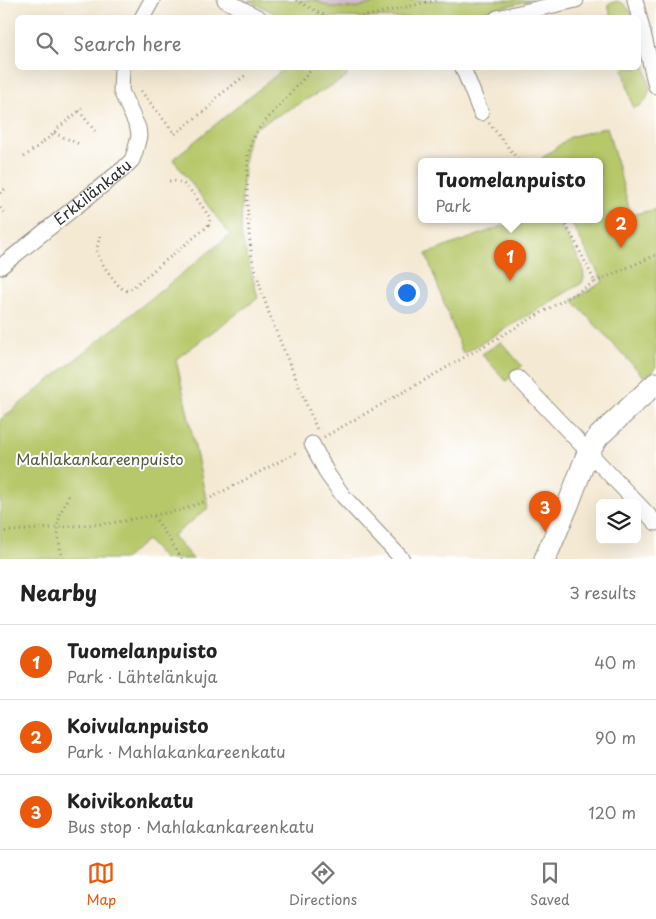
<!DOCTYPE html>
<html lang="en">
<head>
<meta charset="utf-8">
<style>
	:root { --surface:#fff; --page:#f2f2f2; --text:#222; --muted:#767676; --line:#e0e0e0; --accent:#ea580c }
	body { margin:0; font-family:"Playpen Sans",sans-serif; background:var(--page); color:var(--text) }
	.controls { position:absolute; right:15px; bottom:15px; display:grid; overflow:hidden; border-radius:8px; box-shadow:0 5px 20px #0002 }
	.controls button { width:45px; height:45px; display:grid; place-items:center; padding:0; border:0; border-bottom:1px solid var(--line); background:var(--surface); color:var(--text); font:25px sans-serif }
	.you { position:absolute; left:406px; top:292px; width:18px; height:18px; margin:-12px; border:4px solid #fff; border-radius:50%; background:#1a73e8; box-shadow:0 0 0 8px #1a73e833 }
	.badge { display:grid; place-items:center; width:32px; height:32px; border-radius:50%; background:var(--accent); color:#fff; font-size:16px; font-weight:700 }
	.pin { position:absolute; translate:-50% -41px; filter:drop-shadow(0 1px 2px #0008) }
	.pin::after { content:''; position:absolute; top:26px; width:18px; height:15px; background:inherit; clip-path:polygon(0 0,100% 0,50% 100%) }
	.popup { position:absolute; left:418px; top:158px; width:185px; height:65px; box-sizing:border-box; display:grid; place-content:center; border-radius:8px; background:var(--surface); filter:drop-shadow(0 1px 4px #0005); font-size:16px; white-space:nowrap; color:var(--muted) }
	.popup b { font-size:19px; color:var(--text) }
	.popup::after { content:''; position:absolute; left:50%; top:100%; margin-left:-10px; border:10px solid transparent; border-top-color:var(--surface) }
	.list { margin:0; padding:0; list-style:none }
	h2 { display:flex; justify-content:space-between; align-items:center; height:65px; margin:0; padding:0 20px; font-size:21px }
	h2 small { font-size:16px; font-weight:400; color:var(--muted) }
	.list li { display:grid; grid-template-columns:32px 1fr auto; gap:15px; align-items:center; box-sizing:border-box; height:75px; padding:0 20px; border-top:1px solid var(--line) }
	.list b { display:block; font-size:19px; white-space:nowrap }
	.list p { margin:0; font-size:16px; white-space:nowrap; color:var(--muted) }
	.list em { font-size:16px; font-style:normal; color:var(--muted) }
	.icon { flex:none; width:28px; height:28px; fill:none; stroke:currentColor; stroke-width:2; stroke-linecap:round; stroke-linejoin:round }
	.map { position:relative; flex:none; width:656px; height:559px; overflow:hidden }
	.search { position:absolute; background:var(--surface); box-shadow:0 5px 20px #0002; left:15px; right:15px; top:15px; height:55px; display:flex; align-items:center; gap:12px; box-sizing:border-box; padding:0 18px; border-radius:8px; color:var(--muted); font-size:19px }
	.sheet { height:290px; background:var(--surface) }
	nav { display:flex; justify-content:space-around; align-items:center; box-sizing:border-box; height:70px; border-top:1px solid var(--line); background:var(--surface); font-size:14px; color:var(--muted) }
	nav a { display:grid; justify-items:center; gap:2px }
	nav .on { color:var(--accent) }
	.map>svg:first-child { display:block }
	.industrial { fill:#d1bdc9 }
	.green { fill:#b7c86b; stroke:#717a4b }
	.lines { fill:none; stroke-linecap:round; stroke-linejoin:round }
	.street-casing { stroke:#908a7f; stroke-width:17 }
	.secondary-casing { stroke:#908a7f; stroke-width:23 }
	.path { stroke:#908a7f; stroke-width:3; stroke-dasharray:1 4; stroke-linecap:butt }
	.street { stroke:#fff; stroke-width:15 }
	.secondary { stroke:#fff; stroke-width:21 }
	.labels { text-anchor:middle; stroke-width:4; stroke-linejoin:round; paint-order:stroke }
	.street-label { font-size:15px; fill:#2b2b2b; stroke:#fff }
	.park-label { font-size:15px; fill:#555a3e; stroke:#fff }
</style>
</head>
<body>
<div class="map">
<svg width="656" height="559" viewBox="0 0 656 559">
	<rect width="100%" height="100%" fill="#fff"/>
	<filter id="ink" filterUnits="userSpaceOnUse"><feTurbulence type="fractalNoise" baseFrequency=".02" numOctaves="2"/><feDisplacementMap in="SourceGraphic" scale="10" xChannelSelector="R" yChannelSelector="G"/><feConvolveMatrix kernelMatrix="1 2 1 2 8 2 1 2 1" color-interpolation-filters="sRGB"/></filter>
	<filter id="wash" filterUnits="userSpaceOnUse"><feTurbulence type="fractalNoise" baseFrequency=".0096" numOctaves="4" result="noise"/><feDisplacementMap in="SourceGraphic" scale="20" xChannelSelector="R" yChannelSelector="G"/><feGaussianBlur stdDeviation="1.12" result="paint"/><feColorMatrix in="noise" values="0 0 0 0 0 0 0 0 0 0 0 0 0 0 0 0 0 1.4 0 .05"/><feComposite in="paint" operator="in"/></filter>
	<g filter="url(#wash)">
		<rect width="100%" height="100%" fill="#f4e9d3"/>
		<!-- industrial -->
		<path class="industrial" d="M315,0H395L355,8L330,7Z"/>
		<!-- green -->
		<g class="green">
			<path d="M248,0H315L330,7L355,8L388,0H533L455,18L282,17Z"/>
			<path d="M617,1C626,4 630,9 633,17H611L608,4Z"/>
			<path d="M639,40L650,88L647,98L641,105L633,108L623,68H638Z"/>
			<path d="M285,68H346L347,77L253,129L248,139L246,149L242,192L241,234L258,298L176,359L208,508L173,536L193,559H164L147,540L124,559H0V420L230,235L173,159Z"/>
			<path d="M607,127L631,215L656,209V368L645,378L572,300L603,282L570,220H599V162H537L570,137Z"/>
			<path d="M519,220H557L570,242L583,267L584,278L582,283L463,354L426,254Z"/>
			<path d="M501,342L522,366L506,381L482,354Z"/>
		</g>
	</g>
	<g filter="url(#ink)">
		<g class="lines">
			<!-- street casing -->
			<g class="street-casing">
				<g id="street">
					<path d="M225,0L259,18"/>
					<path d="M635,0L656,86"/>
					<path d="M142,18L152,0"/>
					<path d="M497,18L576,0"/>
					<path d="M463,68L481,113"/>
					<path id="s1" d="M0,267L123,169L132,160L135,152L139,136L138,128L121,91L122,68"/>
					<path d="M518,378L637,503"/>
					<path d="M312,444L328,475L344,497L402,559"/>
					<path d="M637,503L656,523"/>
				</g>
			</g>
			<!-- secondary casing -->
			<g class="secondary-casing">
				<path id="secondary" d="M545,559L568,505L588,452L599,436L656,383"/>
			</g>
			<!-- path -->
			<g class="path">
				<path d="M296,0L329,18"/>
				<path d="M357,18L437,0"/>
				<path d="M313,68L260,127L252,141L248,155L247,201L249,233L252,258L261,289L271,319L318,432"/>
				<path d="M141,91L175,134L212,105L216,98L247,74"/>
				<path d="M79,111L95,131"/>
				<path d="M489,123L520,162"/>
				<path d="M54,133L79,144"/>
				<path d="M24,157L51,136L58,128L83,108"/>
				<path d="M0,193L5,189"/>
				<path d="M0,208L6,215"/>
				<path d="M100,236C99,241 97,246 97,251C98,259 118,289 125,290C128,291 130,289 132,288L208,226C210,222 210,220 209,216C202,207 191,188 182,183C178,181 174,181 169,181"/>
				<path d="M595,282L656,255"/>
				<path d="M324,437L437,373L595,282L576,243L563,220"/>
				<path d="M154,516L182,559"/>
				<path d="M0,532L112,523L181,510L203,502L299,451"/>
				<path d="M62,559L57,527L60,514L69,495"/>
			</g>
			<!-- street -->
			<use href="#street" class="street"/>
			<!-- secondary -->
			<use href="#secondary" class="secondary"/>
		</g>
	</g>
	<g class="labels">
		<!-- street labels -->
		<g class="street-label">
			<text dy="5" stroke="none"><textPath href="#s1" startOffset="119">Erkkilänkatu</textPath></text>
		</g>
		<!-- park labels -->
		<g class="park-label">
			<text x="100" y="465">Mahlakankareenpuisto</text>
		</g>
	</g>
</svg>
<div class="controls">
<button><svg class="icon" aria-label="layers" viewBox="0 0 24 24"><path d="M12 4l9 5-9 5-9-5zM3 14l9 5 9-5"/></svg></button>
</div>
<div class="you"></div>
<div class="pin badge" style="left:510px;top:281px">1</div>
<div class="popup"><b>Tuomelanpuisto</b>Park</div>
<div class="pin badge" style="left:621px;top:248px">2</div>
<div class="pin badge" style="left:545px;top:532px">3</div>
<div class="search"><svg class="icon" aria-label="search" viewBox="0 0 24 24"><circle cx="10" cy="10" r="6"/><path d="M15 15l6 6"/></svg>Search here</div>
</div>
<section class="sheet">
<h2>Nearby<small>3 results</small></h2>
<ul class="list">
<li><span class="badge">1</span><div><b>Tuomelanpuisto</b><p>Park · Lähtelänkuja</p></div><em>40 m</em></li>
<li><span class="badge">2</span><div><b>Koivulanpuisto</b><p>Park · Mahlakankareenkatu</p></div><em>90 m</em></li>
<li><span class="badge">3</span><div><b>Koivikonkatu</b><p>Bus stop · Mahlakankareenkatu</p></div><em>120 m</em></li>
</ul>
</section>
<nav>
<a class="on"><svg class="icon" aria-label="map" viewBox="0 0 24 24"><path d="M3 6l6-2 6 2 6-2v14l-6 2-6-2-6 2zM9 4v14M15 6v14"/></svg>Map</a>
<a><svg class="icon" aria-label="directions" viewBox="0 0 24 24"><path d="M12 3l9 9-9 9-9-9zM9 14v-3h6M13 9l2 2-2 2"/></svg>Directions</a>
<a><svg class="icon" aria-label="saved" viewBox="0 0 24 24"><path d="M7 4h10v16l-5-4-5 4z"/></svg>Saved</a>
</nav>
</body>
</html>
